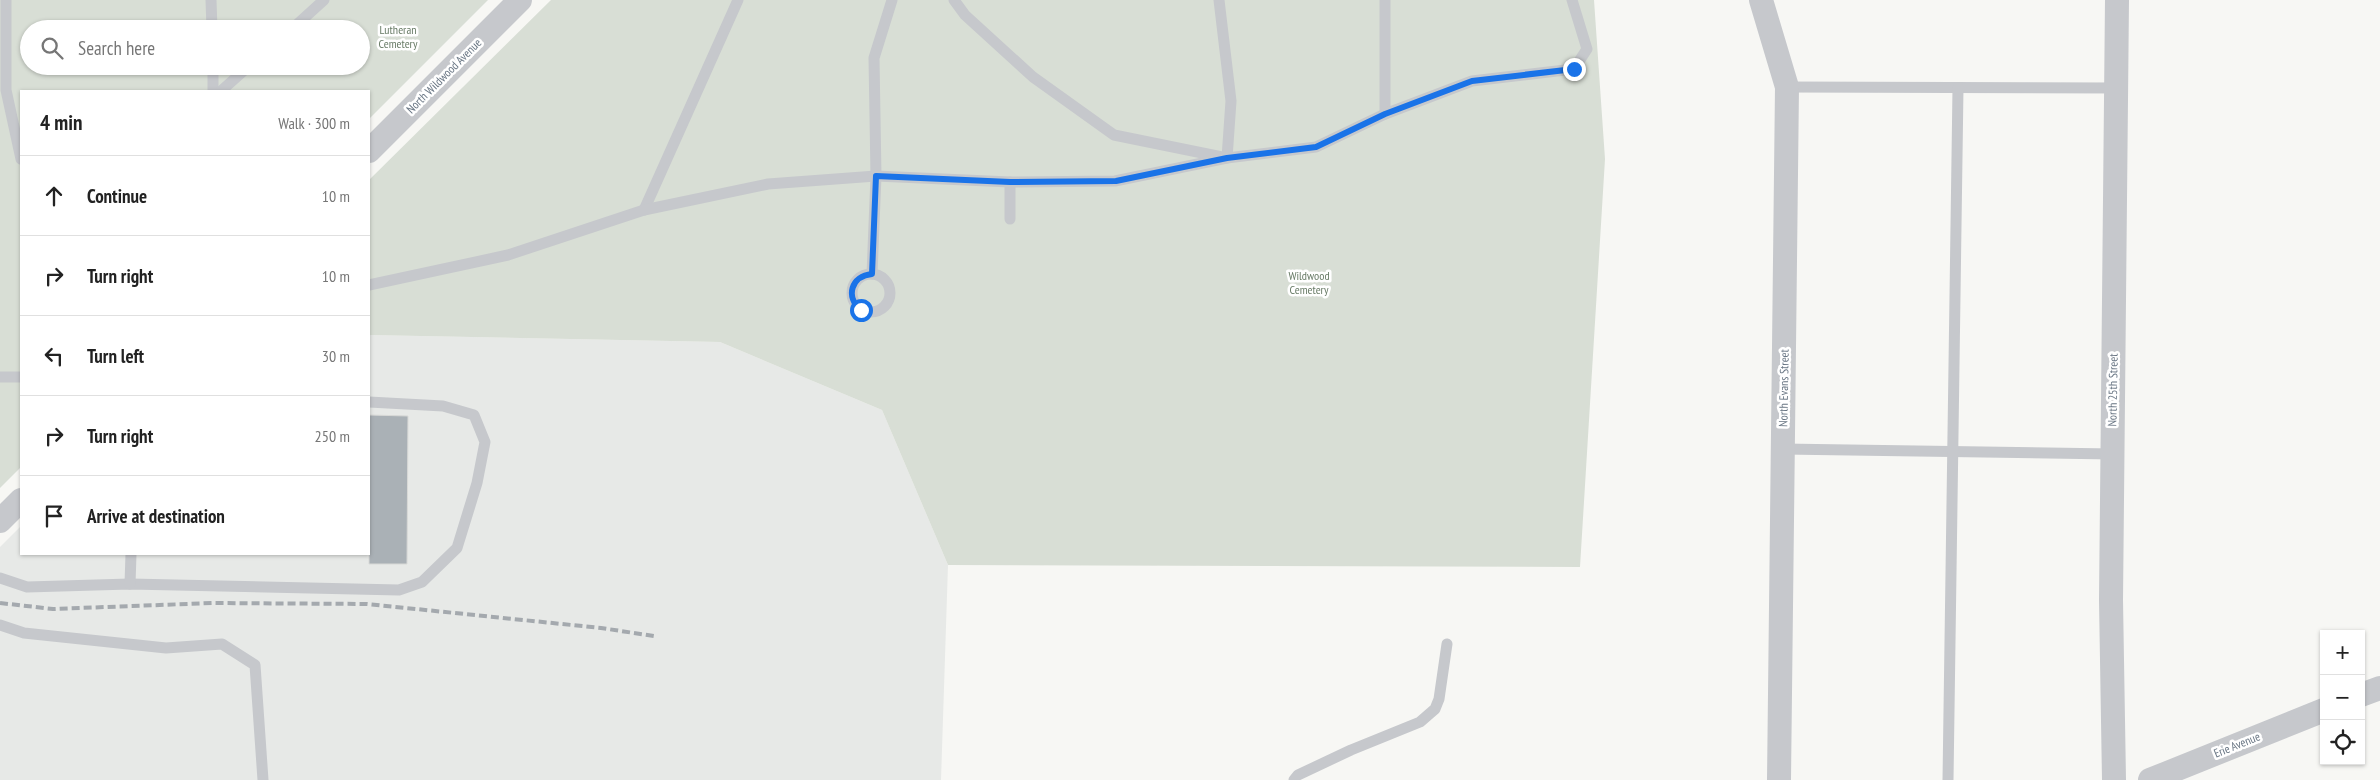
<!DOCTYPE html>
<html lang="en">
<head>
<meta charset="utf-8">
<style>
	:root { --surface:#fff; --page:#f2f2f2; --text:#222; --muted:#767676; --line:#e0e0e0 }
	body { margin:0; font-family:"PT Sans Narrow",sans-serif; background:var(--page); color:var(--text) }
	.controls { position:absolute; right:15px; bottom:15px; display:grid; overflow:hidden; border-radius:0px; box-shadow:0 1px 4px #0004 }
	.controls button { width:45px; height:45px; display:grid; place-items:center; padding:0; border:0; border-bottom:1px solid var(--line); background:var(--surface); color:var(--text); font:25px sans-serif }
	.stop { position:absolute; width:15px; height:15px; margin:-11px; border:4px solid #1a73e8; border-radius:50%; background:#fff }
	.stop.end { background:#1a73e8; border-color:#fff; box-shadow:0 1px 5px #0008 }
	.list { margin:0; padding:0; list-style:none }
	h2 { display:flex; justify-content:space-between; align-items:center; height:65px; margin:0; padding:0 20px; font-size:21px }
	h2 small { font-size:16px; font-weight:400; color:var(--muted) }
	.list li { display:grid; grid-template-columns:32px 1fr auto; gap:15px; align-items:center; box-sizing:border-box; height:80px; padding:0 20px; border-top:1px solid var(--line) }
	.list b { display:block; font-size:19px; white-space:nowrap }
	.list em { font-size:16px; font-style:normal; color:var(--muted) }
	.icon { flex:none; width:28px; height:28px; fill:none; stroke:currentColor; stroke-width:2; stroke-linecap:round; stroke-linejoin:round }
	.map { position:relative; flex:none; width:2380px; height:780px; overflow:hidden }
	.search { position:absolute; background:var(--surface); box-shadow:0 1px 4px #0004; left:20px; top:20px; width:350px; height:55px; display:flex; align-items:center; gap:12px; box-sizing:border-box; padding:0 18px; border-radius:28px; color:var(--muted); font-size:19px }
	.panel { position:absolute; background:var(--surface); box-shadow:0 1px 4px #0004; left:20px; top:90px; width:350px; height:465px; border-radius:0px }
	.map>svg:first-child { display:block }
	.built { fill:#e7e9e7 }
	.green { fill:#d8ded5; fill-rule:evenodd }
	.building { fill:#aab1b6; stroke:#d8d9d7 }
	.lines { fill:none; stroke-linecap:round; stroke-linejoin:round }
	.service { stroke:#c6c8cc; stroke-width:11 }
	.minor { stroke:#c6c8cc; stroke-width:24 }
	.rail { stroke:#a4a9ae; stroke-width:4; stroke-dasharray:8 4; stroke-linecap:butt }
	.route { stroke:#1a73e8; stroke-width:6 }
	.labels { text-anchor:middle; stroke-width:5; stroke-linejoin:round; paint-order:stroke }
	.park-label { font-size:12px; fill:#687b66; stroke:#fff }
	.street-label { font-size:12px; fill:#687583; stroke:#fff }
</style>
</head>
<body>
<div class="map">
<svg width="2380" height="780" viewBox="0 0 2380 780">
	<rect width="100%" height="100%" fill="#f7f7f4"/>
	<!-- built -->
	<path class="built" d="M369,335L720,342L882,410L948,565L941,780H0V547L21,526V554H369Z"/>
	<!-- green -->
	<g class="green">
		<path d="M0,0H488L369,119V91H21V467L0,488ZM29,29H361V66H29Z"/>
		<path d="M551,0H1594L1605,159L1580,567L948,565L882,410L720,342L369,335V180Z"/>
	</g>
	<!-- building -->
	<path class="building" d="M369,415L408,416L407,564H369Z"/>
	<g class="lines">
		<!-- service -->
		<g class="service">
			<path d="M6,0V90L21,159"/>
			<path d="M211,0L212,29"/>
			<path d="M954,0L965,15L1033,77L1114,135L1227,158L1231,101L1219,0"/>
			<path d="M1385,0V114"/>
			<path d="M292,29L324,0"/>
			<path d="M213,66V91"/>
			<path d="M1787,87L2116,88"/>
			<path d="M221,91L249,66"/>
			<path d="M1010,182V219"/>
			<path d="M644,210L738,0"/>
			<circle cx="871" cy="293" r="19"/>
			<path d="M872,274L876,176L874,58L892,0"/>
			<path d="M369,285L508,255L644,210L768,184L876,176L1010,182L1115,181L1227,158L1316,147L1385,114L1472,81L1574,69L1587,49L1572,0"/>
			<path d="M0,377H21"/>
			<path d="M1783,449L2113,454"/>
			<path d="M0,578L27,587L130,584L399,590L422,582L457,548L477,483L485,442L474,415L443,406L369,402"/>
			<path d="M130,584L131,554"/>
			<path d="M0,625L24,633L166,648L222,644L255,665L263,780"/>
			<path d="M1294,780L1298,775L1351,750L1420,722L1435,709L1439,699L1447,644"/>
			<path d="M1948,780L1958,88"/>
		</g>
		<!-- minor -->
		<g class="minor">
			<path d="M1761,0L1787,87L1779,780"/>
			<path d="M369,151L520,0"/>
			<path d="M0,521L21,500"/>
			<path d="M2361,695L2380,688"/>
			<path d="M2114,780L2111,600L2117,0"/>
			<path d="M2150,780L2324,710"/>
		</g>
		<!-- rail -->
		<path class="rail" d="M0,603L53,609L212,603L367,604L601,628L654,636"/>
	</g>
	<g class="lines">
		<!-- route -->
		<path class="route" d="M861,310C845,297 851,276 872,274L876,176L1010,182L1116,181L1227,158L1316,147L1385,114L1472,81L1574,69"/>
	</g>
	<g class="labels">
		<!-- park labels -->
		<g class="park-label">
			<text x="398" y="34">Lutheran<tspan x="398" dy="14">Cemetery</tspan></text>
			<text x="1309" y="280">Wildwood<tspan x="1309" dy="14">Cemetery</tspan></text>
		</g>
		<!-- street labels -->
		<g class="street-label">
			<text transform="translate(444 76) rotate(-45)" y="4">North Wildwood Avenue</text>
			<text transform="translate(1784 388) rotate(-89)" y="4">North Evans Street</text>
			<text transform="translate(2113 390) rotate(-89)" y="4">North 25th Street</text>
			<text transform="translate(2237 745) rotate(-22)" y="4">Erie Avenue</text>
		</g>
	</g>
</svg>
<div class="controls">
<button>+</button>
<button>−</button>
<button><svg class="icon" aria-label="locate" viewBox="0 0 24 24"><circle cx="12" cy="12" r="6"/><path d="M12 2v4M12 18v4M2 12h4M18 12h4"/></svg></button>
</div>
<div class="stop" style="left:861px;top:310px"></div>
<div class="stop end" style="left:1574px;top:69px"></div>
<div class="search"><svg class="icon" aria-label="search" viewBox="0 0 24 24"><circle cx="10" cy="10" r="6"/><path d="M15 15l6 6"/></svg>Search here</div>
<section class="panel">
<h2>4 min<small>Walk · 300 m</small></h2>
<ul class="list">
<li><svg class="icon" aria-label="ahead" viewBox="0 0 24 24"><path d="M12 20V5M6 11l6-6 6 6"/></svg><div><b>Continue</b></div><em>10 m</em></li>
<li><svg class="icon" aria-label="right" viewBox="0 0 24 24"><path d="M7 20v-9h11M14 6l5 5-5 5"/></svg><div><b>Turn right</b></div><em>10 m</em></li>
<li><svg class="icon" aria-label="left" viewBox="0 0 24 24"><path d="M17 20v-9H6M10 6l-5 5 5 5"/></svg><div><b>Turn left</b></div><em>30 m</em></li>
<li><svg class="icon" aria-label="right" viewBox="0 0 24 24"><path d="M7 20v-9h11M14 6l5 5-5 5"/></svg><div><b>Turn right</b></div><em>250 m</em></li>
<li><svg class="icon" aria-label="arrive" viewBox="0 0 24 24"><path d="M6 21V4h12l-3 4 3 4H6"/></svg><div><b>Arrive at destination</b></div></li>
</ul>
</section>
</div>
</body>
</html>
